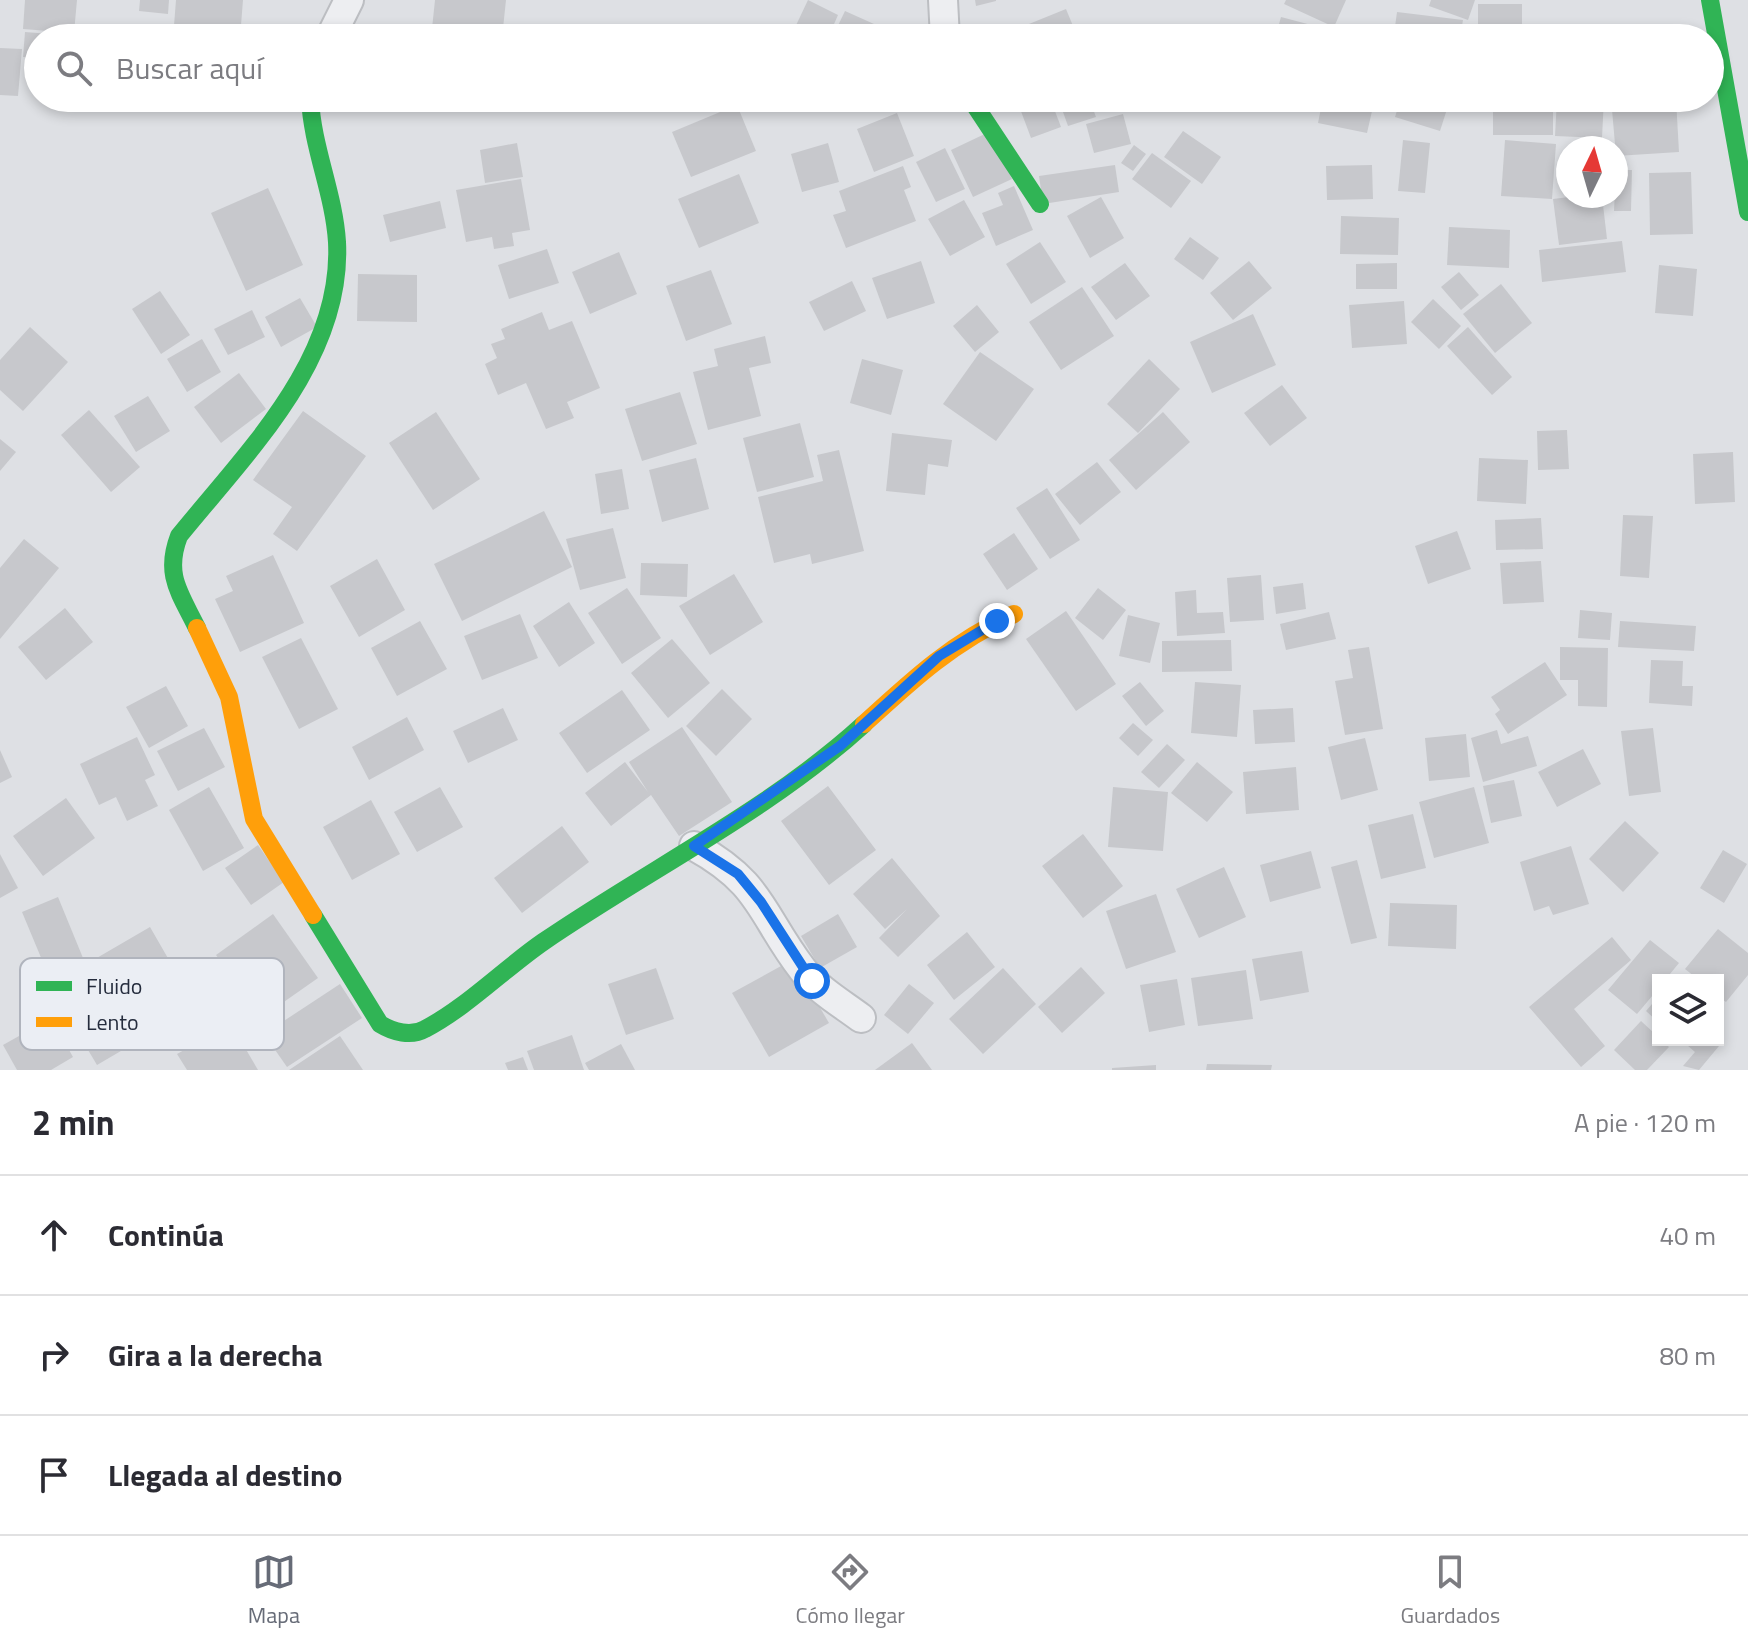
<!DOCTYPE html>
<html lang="es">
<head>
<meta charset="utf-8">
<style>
	:root { --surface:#fff; --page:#f2f2f3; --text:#2b2b33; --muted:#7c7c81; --line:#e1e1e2; --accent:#666b77 }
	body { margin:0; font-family:"Titillium Web",sans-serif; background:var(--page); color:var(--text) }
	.controls { position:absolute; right:24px; bottom:24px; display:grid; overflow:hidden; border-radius:0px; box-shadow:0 4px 12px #0003 }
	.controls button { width:72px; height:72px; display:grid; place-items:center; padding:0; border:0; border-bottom:2px solid var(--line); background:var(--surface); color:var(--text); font:40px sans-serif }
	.compass { position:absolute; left:1556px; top:136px; width:72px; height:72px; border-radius:50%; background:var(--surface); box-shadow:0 4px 12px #0003; rotate:5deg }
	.stop { position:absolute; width:24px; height:24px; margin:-18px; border:6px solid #1a73e8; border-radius:50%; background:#fff }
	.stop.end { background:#1a73e8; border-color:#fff; box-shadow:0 2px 8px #0008 }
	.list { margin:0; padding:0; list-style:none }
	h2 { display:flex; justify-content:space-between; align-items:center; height:104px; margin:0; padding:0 32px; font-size:34px }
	h2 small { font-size:26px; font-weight:400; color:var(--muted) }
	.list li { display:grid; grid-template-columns:52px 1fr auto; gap:24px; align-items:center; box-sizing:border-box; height:120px; padding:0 32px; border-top:2px solid var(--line) }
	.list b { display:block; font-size:30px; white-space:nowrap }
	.list em { font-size:26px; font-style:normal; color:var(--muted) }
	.icon { flex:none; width:44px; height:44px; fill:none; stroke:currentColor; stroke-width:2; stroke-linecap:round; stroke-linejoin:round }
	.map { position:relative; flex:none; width:1748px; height:1070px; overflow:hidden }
	.search { position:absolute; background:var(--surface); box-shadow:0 4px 12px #0003; left:24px; right:24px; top:24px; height:88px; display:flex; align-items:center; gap:20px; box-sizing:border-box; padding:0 28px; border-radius:44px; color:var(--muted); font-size:30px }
	.sheet { height:464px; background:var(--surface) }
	nav { display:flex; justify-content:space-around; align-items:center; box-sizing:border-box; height:112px; border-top:2px solid var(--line); background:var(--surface); font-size:22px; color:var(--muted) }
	nav a { display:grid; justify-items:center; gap:4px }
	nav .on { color:var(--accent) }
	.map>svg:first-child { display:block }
	.building { fill:#c7c8cc }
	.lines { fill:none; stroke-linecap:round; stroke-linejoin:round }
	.street-casing { stroke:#bcbec2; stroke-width:32 }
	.street { stroke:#edeef1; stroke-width:28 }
	.fast { stroke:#30b455; stroke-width:18 }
	.slow { stroke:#ff9f0a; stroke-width:18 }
	.route { stroke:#1a73e8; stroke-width:10 }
	.key { fill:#ebeef4; stroke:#b0b4bd; stroke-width:2 }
	.key-label { font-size:22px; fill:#252c3d }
</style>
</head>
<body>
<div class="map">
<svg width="1748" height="1070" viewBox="0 0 1748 1070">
	<rect width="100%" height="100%" fill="#dee0e4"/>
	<!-- building -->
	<g class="building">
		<path d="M25,0H77L74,33L23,29Z"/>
		<path d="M140,0H169L168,14L139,11Z"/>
		<path d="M176,0H243L240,38H173Z"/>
		<path d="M435,0H506L502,38H431Z"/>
		<path d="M808,0L838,15L828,38H790Z"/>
		<path d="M975,0H996V1L976,6Z"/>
		<path d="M1286,0H1346L1334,27L1284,4Z"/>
		<path d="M1431,0H1475L1468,20L1429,6Z"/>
		<rect x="1478" y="4" width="44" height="30"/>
		<path d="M1066,9L1078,38H994Z"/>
		<path d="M845,11L874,24L867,38H832Z"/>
		<path d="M1397,12L1463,20L1460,38L1394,34Z"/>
		<path d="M1281,17L1334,31L1332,38H1275Z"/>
		<path d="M25,32L63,35V38H38V58L23,57Z"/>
		<path d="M0,48L22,49L18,96L0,95Z"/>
		<path d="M1016,98H1050L1061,127L1031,138Z"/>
		<path d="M1058,98H1089L1096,117L1068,126Z"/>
		<path d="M1323,98H1375L1367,133L1318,123Z"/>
		<path d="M1401,98H1421L1448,106L1440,131L1395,117Z"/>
		<path d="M1557,98H1604L1602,138L1555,136Z"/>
		<path d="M1611,98L1676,99L1679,152L1616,156Z"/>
		<rect x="1493" y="101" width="60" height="34"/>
		<path d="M737,105L756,151L691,177L672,132Z"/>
		<path d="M897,113L914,156L874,172L857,129Z"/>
		<path d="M1123,114L1131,144L1094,153L1086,124Z"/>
		<path d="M1183,131L1221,157L1202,184L1164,157Z"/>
		<path d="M989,132L1012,179L973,197L951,150Z"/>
		<path d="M1403,140L1430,143L1425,193L1398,191Z"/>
		<path d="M1505,140L1556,144L1552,199L1501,196Z"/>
		<path d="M517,143L523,177L485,183L480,150Z"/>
		<path d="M828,143L839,182L802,192L791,154Z"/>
		<path d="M1134,145L1146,154L1133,171L1121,163Z"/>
		<path d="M945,148L965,189L936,202L916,162Z"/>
		<path d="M1152,153L1191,181L1171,208L1132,179Z"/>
		<path d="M1115,165L1119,192L1043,204L1039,176Z"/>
		<path d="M1372,165L1373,199L1327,200L1326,166Z"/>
		<path d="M903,166L911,187L904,190L916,221L846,248L833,215L846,211L839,191Z"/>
		<path d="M1616,170H1632L1631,211H1614Z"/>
		<path d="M1691,172L1693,234L1650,235L1649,173Z"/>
		<path d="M739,174L759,223L699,248L678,199Z"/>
		<path d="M521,179L530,230L512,233L514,246L494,249L492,237L466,242L456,190Z"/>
		<path d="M1014,186L1033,230L996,246L982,213L1003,205L998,193Z"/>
		<path d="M268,188L303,265L246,291L211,213Z"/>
		<path d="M1577,196H1602L1607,239L1559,245L1553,199Z"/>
		<path d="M1101,197L1124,238L1090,258L1067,216Z"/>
		<path d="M964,200L985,237L950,256L928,219Z"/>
		<path d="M440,201L446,228L390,242L383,215Z"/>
		<path d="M1341,216L1399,218L1398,255L1340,254Z"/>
		<path d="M1449,227L1510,230L1509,268L1447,265Z"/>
		<path d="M1190,237L1219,258L1203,280L1174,259Z"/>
		<path d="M1622,241L1626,272L1542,282L1539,250Z"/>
		<path d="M1040,242L1066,282L1031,304L1006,264Z"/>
		<path d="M547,249L559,283L509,299L498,265Z"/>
		<path d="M619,252L637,294L590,314L572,272Z"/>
		<path d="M921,261L935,303L887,319L872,278Z"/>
		<path d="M1249,261L1272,288L1233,320L1210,293Z"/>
		<path d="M1125,263L1150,296L1116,320L1091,287Z"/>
		<path d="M1397,263V289H1356V264Z"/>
		<path d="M1659,265L1697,269L1693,316L1655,313Z"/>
		<path d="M711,270L732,324L686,341L666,286Z"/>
		<path d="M1459,272L1479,295L1461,310L1441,287Z"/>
		<path d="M358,274L417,275V322L357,321Z"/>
		<path d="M852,281L866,311L824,331L809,302Z"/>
		<path d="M1501,284L1532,323L1495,353L1463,314Z"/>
		<path d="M1082,287L1114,336L1061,370L1029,322Z"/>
		<path d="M160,291L190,335L161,354L132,309Z"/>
		<path d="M300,298L317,327L281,347L265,317Z"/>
		<path d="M1433,299L1461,326L1439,349L1411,322Z"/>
		<path d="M1404,301L1407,344L1352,348L1349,305Z"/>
		<path d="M977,305L999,332L975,352L953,326Z"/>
		<path d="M252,310L265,337L228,355L214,329Z"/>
		<path d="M542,312L549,330L572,321L600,388L567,402L574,418L546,429L526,383L498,395L485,364L497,358L491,344L505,339L501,329Z"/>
		<path d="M1253,314L1276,365L1212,393L1190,342Z"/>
		<path d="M30,327L68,362L23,411L0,390V360Z"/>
		<path d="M1468,327L1512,377L1492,395L1447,346Z"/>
		<path d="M765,336L771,363L749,368L761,416L708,430L693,372L718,366L714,349Z"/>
		<path d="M202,339L221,372L187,392L167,359Z"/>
		<path d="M980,352L1034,389L996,441L943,404Z"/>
		<path d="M862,359L903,370L891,415L850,403Z"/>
		<path d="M1149,359L1180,389L1138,433L1107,404Z"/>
		<path d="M239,373L266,409L221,443L194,407Z"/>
		<path d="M1282,385L1307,418L1270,446L1244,413Z"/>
		<path d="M680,392L697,444L642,461L625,409Z"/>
		<path d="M148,396L170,431L136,452L114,416Z"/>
		<path d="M89,410L140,467L111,492L61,435Z"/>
		<path d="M303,411L366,456L297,551L273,534L292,507L253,480Z"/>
		<path d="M436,412L480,479L433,510L389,443Z"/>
		<path d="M1163,412L1190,442L1136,490L1109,460Z"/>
		<path d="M800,423L814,477L757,492L743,438Z"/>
		<path d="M1567,430L1569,469L1538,470L1537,431Z"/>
		<path d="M892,433L952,440L948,467L928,464L925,495L886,491Z"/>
		<path d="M0,439L16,452L0,471Z"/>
		<path d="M839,450L864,551L812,564L810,554L774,563L758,497L823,481L817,455Z"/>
		<path d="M1733,452L1735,502L1695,504L1693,454Z"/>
		<path d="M696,458L709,509L662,522L649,470Z"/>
		<path d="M1479,458L1528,460L1526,504L1477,501Z"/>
		<path d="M1097,462L1121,492L1080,525L1055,494Z"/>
		<path d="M622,469L629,509L601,514L595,474Z"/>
		<path d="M1047,488L1080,540L1050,559L1016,508Z"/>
		<path d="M544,511L572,567L462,621L434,564Z"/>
		<path d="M1623,515L1653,516L1649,578L1620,576Z"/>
		<path d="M1541,518L1543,549L1496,550L1495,520Z"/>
		<path d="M613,528L626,578L580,590L566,539Z"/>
		<path d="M1457,531L1471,569L1428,584L1415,546Z"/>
		<path d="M1014,533L1038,569L1007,590L983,554Z"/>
		<path d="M24,539L59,568L0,639V568Z"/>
		<path d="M273,555L304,623L240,652L215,599L233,591L226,576Z"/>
		<path d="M377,559L405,610L359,637L330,586Z"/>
		<path d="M1541,561L1544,602L1503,604L1500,563Z"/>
		<path d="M641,563L688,564L687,597L640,595Z"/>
		<path d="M734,574L763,622L710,655L679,606Z"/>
		<path d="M1261,575L1264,620L1230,622L1227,578Z"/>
		<path d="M1303,583L1306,609L1276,614L1273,587Z"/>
		<path d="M627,588L661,638L622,664L588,613Z"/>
		<path d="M1098,588L1126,610L1103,640L1075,618Z"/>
		<path d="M1196,590L1197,613L1223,612L1225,633L1177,636L1175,592Z"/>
		<path d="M569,602L595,643L559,667L533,626Z"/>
		<path d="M65,608L93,642L46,680L18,647Z"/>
		<path d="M1580,610L1612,613L1610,640L1578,638Z"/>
		<path d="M1066,611L1116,684L1076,711L1026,639Z"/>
		<path d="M1329,612L1336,639L1286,650L1280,624Z"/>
		<path d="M520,614L538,658L482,680L464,636Z"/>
		<path d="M1128,615L1160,623L1150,663L1119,656Z"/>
		<path d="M420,621L447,669L397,696L371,648Z"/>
		<path d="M1620,621L1696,626L1694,651L1618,647Z"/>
		<path d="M301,638L338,709L299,729L262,657Z"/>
		<path d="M672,639L710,683L668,718L631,673Z"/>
		<path d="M1231,640L1232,671L1162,672V641Z"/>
		<path d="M1369,647L1383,729L1345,735L1335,681L1353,678L1348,650Z"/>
		<path d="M1560,647L1608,648L1607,707L1578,706V680H1560Z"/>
		<path d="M1651,660L1683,661L1682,686H1693L1692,706L1649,703Z"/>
		<path d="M1545,662L1567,695L1508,734L1495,714L1500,710L1491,697Z"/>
		<path d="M1140,682L1164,711L1146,726L1122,696Z"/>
		<path d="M1195,682L1241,685L1237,737L1191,733Z"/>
		<path d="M166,686L188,726L149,748L126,707Z"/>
		<path d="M722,689L752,719L716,756L686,726Z"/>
		<path d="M622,690L650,730L587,773L559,733Z"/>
		<path d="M503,708L518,740L468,763L453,731Z"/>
		<path d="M1293,708L1295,742L1255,744L1253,710Z"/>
		<path d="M407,717L424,750L369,780L352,747Z"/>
		<path d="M1133,723L1153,740L1138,756L1119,738Z"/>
		<path d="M682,727L732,802L679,836L651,795L611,826L585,793L625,762L648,792L629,762Z"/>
		<path d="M204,728L225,767L178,791L157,751Z"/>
		<path d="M1653,728L1661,792L1629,796L1621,731Z"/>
		<path d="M1497,730L1501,744L1528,736L1537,766L1483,782L1471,738Z"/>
		<path d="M1466,734L1470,777L1429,781L1425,738Z"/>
		<path d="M137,737L155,775L145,780L158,806L127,821L116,797L99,805L80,764Z"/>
		<path d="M1365,738L1378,790L1341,800L1328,747Z"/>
		<path d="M1167,744L1185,760L1159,788L1141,772Z"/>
		<path d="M1583,749L1601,784L1557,807L1538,772Z"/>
		<path d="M0,750L12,777L0,783Z"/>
		<path d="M1197,762L1233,792L1207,822L1171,793Z"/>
		<path d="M1296,767L1299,810L1246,814L1243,772Z"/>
		<path d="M1514,780L1522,816L1491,823L1483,786Z"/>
		<path d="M828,786L876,850L829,885L781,821Z"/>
		<path d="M209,787L244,848L203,871L169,810Z"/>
		<path d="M440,787L463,827L417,852L394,812Z"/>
		<path d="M1113,787L1168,792L1163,851L1108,847Z"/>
		<path d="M1474,787L1489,843L1434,858L1419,802Z"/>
		<path d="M66,798L95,838L43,876L13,836Z"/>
		<path d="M371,800L400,854L352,880L323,827Z"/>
		<path d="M1413,814L1426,868L1381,879L1368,825Z"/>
		<path d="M1625,821L1659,853L1623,892L1589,859Z"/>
		<path d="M562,826L589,862L522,913L494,878Z"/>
		<path d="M1083,834L1123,886L1083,918L1042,866Z"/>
		<path d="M258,845L284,882L251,905L225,868Z"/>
		<path d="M1571,846L1589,904L1553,915L1549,906L1534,911L1520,862Z"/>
		<path d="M1723,850L1747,864L1724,903L1700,888Z"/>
		<path d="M1311,851L1321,888L1270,902L1260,865Z"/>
		<path d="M0,854L18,888L0,898Z"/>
		<path d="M892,858L940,916L898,957L879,938L907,909L885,929L853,894Z"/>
		<path d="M1357,860L1377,938L1351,944L1331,867Z"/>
		<path d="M1224,867L1246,917L1199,938L1176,889Z"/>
		<path d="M1156,894L1176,952L1126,969L1106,911Z"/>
		<path d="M58,897L83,958L47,972L22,912Z"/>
		<path d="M1390,903L1457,905L1456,949L1388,946Z"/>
		<path d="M273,914L318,978L261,1018L216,955Z"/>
		<path d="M838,914L857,947L820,968L801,936Z"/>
		<path d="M150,927L169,960L154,968L172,998L126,1025L101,983L95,987L83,966Z"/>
		<path d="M1718,929L1748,953V975L1726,1002L1718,996V980H1699L1685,969Z"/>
		<path d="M967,932L995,967L954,1000L927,965Z"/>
		<path d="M1612,937L1631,960L1574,1009L1605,1046L1581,1067L1529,1007Z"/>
		<path d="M1650,940L1679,963L1665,980H1658V989L1637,1014L1608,990Z"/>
		<path d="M1302,951L1309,992L1260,1001L1252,959Z"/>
		<path d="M792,960L829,1023L769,1057L732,993Z"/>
		<path d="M1081,967L1105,993L1062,1033L1038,1007Z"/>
		<path d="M656,968L674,1019L626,1035L608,984Z"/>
		<path d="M1003,968L1036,1004L983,1054L949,1019Z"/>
		<path d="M1246,970L1253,1019L1198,1026L1191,978Z"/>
		<path d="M1177,979L1185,1025L1149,1032L1140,985Z"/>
		<path d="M340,984L362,1018L287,1067L264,1034Z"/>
		<path d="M909,984L934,1003L908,1034L884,1015Z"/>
		<path d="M89,986L126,1048L97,1065L60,1003Z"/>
		<path d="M1658,997V1022L1646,1011Z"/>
		<path d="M51,1018L73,1057L51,1070H17L3,1045Z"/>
		<path d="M1641,1021L1669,1047L1647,1070H1635L1614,1050Z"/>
		<path d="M231,1024L258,1070H187L177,1054Z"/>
		<path d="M572,1035L584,1070H534L527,1051Z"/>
		<path d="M340,1036L363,1070H289Z"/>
		<path d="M1692,1040H1713L1719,1046L1699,1070L1683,1066L1695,1052L1687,1045Z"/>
		<path d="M912,1043L932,1070H875Z"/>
		<path d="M621,1044L635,1070H589L585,1063Z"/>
		<path d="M523,1057L528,1070H508L505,1063Z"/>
		<path d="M1207,1064L1272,1065L1271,1070H1206Z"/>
		<path d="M1156,1065V1070H1112V1068Z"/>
	</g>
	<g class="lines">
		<!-- street casing -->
		<g class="street-casing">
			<g id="street">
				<path d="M943,0L945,38"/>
				<path d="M330,38L349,0"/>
				<path d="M694,846C763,884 760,914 803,970C818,990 841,1003 861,1018"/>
			</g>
		</g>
		<!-- street -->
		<use href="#street" class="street"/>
		<!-- fast -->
		<g class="fast">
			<path d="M1710,0L1748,212"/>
			<path d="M970,98L1040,204"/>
			<path d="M197,628C180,593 164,575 179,536C247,452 343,359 337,242C334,193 312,147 310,98"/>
			<path d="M313,915L380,1024C393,1032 411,1037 425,1029C467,1007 504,969 543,942C648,870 770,810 864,724"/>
		</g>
		<!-- slow -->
		<g class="slow">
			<path d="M197,628L229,697L254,819L313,915"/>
			<path d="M864,724C913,679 953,642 1014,614"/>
		</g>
	</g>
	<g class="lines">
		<!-- route -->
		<path class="route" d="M812,981L761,902L738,874L694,846L840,746L939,656L997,621"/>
	</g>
	<!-- legend -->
	<rect x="20" y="958" width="264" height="92" rx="12" class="key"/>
	<rect x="36" y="981" width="36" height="10" fill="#30b455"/>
	<rect x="36" y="1017" width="36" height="10" fill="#ff9f0a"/>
	<g class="key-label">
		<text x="86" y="994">Fluido</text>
		<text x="86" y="1030">Lento</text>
	</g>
</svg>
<div class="controls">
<button><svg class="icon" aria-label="layers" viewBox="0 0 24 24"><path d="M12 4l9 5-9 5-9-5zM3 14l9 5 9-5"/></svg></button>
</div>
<svg class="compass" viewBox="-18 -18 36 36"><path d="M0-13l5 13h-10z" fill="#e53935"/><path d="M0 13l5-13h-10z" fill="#7c7c81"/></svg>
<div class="stop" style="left:812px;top:981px"></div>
<div class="stop end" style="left:997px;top:621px"></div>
<div class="search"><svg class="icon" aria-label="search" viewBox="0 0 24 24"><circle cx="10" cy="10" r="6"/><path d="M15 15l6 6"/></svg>Buscar aquí</div>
</div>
<section class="sheet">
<h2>2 min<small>A pie · 120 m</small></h2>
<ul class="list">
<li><svg class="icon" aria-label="ahead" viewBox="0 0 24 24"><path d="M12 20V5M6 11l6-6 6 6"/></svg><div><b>Continúa</b></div><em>40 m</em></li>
<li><svg class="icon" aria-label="right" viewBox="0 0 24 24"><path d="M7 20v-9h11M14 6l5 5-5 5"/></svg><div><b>Gira a la derecha</b></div><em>80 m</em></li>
<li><svg class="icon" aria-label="arrive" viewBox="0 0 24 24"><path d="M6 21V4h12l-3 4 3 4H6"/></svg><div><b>Llegada al destino</b></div></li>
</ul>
</section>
<nav>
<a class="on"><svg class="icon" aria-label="map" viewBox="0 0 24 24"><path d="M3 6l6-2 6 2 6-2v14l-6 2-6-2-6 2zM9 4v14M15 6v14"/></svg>Mapa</a>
<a><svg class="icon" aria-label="directions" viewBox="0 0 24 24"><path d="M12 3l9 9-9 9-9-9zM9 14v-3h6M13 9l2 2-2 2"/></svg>Cómo llegar</a>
<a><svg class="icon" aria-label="saved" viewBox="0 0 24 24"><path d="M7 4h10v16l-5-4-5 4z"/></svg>Guardados</a>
</nav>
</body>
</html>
